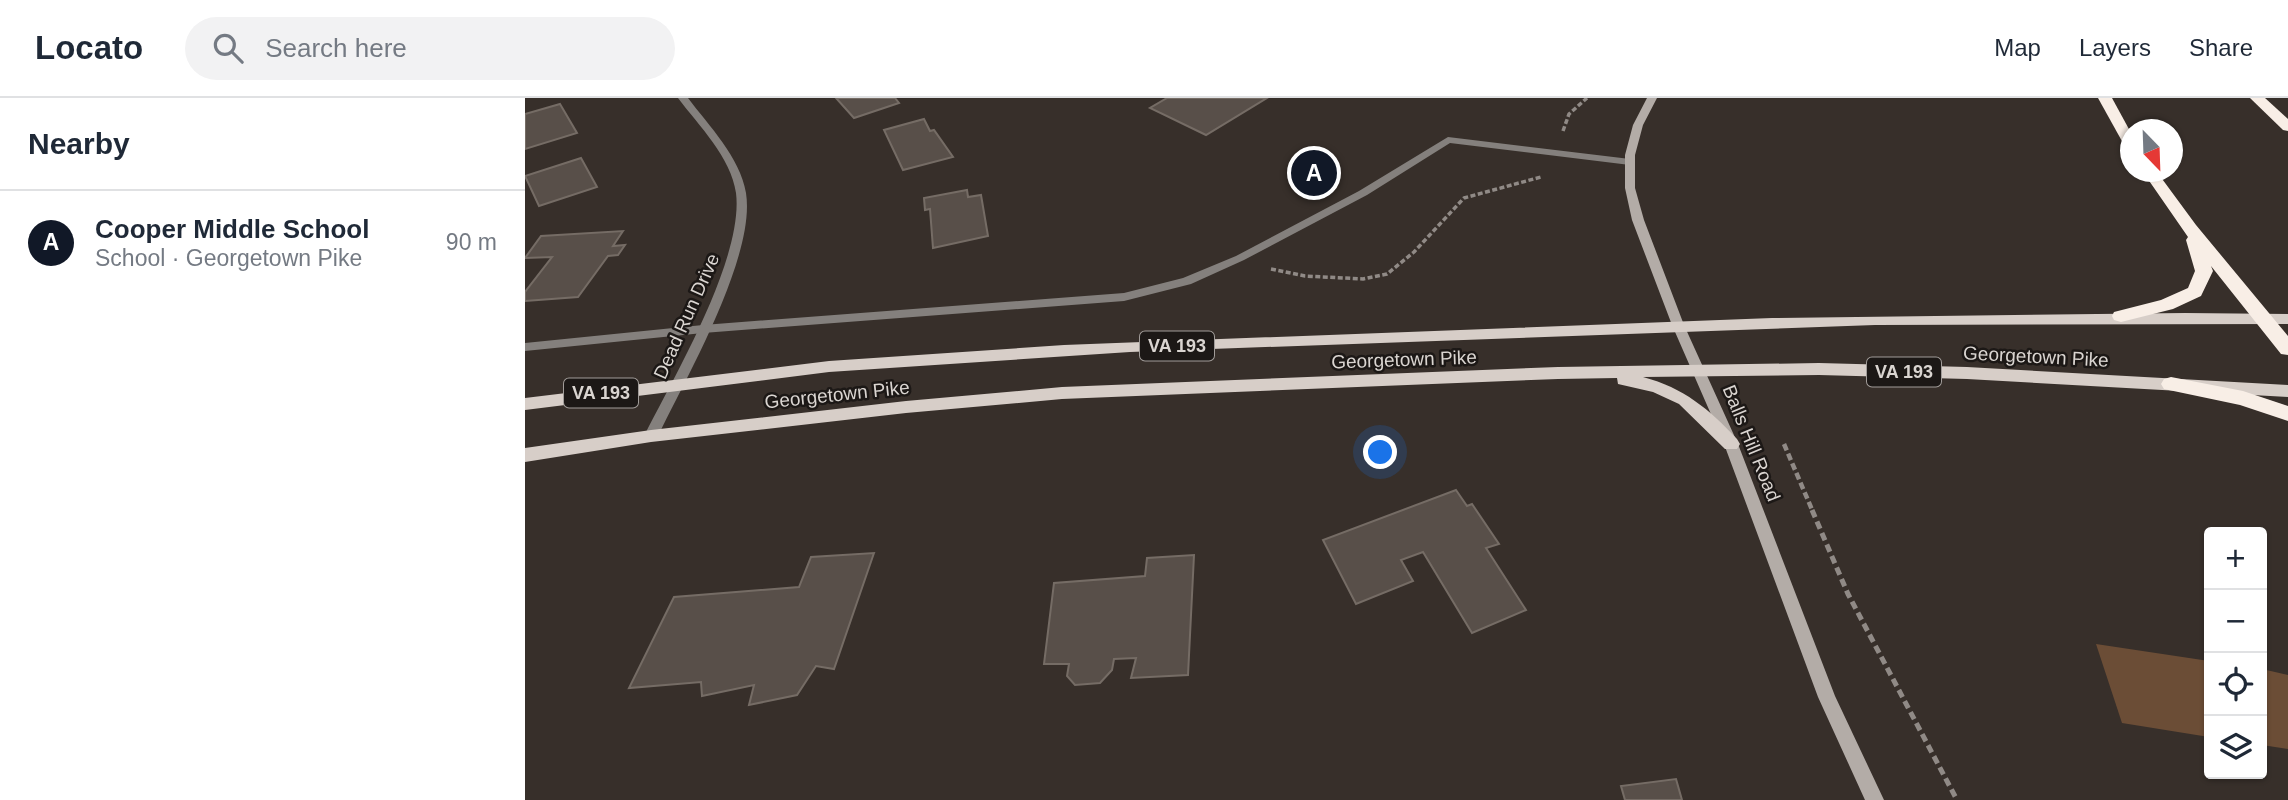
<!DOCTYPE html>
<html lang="en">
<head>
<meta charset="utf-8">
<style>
	:root { --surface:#fff; --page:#f2f2f3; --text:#1f2937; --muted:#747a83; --line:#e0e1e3; --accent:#111827 }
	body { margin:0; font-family:Helvetica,sans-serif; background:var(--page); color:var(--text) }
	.controls { position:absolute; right:21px; bottom:21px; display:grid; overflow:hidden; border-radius:7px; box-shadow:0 2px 5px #0004 }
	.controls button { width:63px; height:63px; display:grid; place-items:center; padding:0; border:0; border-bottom:2px solid var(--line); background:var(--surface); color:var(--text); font:35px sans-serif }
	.compass { position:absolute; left:1595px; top:21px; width:63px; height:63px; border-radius:50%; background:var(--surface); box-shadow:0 2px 5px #0004; rotate:157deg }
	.you { position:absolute; left:856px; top:355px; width:24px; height:24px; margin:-18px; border:5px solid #fff; border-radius:50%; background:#1a73e8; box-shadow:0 0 0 10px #1a73e833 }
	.badge { display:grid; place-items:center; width:46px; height:46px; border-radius:50%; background:var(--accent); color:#fff; font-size:23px; font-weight:700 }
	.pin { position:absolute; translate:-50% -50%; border:4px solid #fff; box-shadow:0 2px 7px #0006 }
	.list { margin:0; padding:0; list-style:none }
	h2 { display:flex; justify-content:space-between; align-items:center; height:91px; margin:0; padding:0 28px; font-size:30px }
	h2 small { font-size:23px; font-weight:400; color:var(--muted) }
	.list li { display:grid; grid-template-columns:46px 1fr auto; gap:21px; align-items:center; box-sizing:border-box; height:105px; padding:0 28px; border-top:2px solid var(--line) }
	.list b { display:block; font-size:26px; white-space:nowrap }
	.list p { margin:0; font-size:23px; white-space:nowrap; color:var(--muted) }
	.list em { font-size:23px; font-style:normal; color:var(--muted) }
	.icon { flex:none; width:38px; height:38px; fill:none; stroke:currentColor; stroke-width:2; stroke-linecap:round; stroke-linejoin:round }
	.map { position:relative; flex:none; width:1763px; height:702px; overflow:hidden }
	header { display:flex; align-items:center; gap:42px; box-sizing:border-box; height:98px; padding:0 35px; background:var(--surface); border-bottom:2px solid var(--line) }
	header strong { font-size:33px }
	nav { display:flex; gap:38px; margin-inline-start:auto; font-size:24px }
	.search { width:490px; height:63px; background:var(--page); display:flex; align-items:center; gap:18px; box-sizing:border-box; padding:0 24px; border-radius:38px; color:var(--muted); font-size:26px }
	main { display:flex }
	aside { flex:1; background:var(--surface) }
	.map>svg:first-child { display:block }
	.green { fill:#6b4d36 }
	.building { fill:#584f49; stroke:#756c65; stroke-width:2 }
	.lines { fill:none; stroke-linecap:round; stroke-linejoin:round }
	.path-far2 { stroke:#908a86; stroke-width:3.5; stroke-dasharray:5 2.5; stroke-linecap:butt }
	.path-far1 { stroke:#908a86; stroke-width:4.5; stroke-dasharray:7 3.5; stroke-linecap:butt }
	.path { stroke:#908a86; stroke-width:5; stroke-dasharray:8 4.5; stroke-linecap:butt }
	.lane { fill:#84807d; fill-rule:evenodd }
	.street { fill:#84807d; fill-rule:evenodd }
	.secondary { fill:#b3aca7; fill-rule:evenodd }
	.primary { fill:#d7cec8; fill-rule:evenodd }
	.highway { fill:#f8eee6; fill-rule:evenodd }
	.labels { text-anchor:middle; stroke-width:5; stroke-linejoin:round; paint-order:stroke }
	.shield { fill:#1c1816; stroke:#a19c99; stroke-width:2 }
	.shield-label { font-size:18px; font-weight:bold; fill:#dad5d1 }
	.street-label { font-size:19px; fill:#dad5d1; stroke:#1c1816 }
</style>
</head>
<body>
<header>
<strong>Locato</strong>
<div class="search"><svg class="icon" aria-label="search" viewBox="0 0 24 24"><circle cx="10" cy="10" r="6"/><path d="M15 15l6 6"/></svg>Search here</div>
<nav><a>Map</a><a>Layers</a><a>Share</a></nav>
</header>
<main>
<aside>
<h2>Nearby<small></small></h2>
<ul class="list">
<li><span class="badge">A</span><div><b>Cooper Middle School</b><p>School · Georgetown Pike</p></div><em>90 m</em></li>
</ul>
</aside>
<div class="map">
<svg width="1763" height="702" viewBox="0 0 1763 702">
	<rect width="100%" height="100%" fill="#372f2a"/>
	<!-- green -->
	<g class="green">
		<path d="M1571,546L1684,563V639L1597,625Z"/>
		<path d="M1737,571L1763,577V651L1737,647Z"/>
	</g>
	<!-- building -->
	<g class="building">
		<path d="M311,0H370L374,5L329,20Z"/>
		<path d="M642,0H742L681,37L625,10Z"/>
		<path d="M35,6L52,35L0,51V16Z"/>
		<path d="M399,21L405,33L409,32L428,59L378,72L359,32Z"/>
		<path d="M56,60L72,89L14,108L0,78Z"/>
		<path d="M442,92L443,99L456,97L463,138L408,150L405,111L400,112L399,100Z"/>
		<path d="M98,133L88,148L100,147L93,157L83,158L53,199L0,203V194L27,159L0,160L16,138Z"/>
		<path d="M931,392L942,408L947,406L974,446L961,450L1001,512L947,535L898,454L876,462L888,483L831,506L798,442Z"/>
		<path d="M349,455L309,571L291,568L272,597L224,607L229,587L177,598L176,584L104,590L149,499L274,489L286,459Z"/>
		<path d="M669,457L663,577L606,580L611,560L589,561L587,572L575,585L550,587L542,578L544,566H519L529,485L620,478L622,460Z"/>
		<path d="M1151,681L1157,702H1100L1096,688Z"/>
	</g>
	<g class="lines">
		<!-- path-far2 -->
		<g class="path-far2">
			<path d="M1038,33L1044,16L1062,0"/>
			<path d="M746,171L780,178L838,181L862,176L889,154L939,100L1016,79"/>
		</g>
		<!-- path-far1 -->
		<path class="path-far1" d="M1259,346L1288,414"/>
		<!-- path -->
		<path class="path" d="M1287,412L1323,496L1432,702"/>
		<!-- lane -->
		<path class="lane" d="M923,39L1105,61L1110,64L1105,67L925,45L842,97L719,162L666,186L599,203L178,235L0,253V245L178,227L599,195L658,180L711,158L834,93Z"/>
		<!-- street -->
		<path class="street" d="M153,0H163C184,28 215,59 221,95C231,158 161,280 133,338L126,343L119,338C149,279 219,160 211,95C206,59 174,28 153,0Z"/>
		<!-- secondary -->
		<path class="secondary" d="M1122,0H1132L1118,27L1110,57V90L1119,122L1159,227L1213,346L1310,598L1359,702H1340L1293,599L1199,346L1147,227L1107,122L1100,90V57L1108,27Z"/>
		<!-- primary -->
		<g class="primary">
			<path d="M1660,215L1763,216V226L1350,227L605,254L304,274L0,312V300L304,263L539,247L1247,220Z"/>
			<path d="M1294,265L1442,269L1763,287V299L1442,281L1294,277L1118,279C1159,290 1184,311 1212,341L1215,346L1212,351H1200L1154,306L1128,294L1093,286L1092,280L1033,281L537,301L381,315L126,344L0,364V350L126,332L381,303L537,289L1033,269Z"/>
		</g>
		<!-- highway -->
		<g class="highway">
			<path d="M1573,0H1587L1605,33V49L1598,45Z"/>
			<path d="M1725,0H1740L1763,21V33L1758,32Z"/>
			<path d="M1618,74H1632L1671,127L1763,238V257L1756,256L1686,168L1688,173L1676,198L1648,211L1596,224L1589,222L1587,218L1589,214L1636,202L1663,190L1670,173L1661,142L1663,139Z"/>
			<path d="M1646,279L1718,293L1763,308V323L1715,307L1639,291L1636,286L1639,281Z"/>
		</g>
	</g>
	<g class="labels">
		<!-- shield labels -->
		<g class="shield">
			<rect x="615" y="233.5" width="74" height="29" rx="5"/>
			<rect x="1342" y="259.5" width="74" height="29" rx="5"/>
			<rect x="39" y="280.5" width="74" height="29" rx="5"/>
		</g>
		<g class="shield-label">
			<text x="652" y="254">VA 193</text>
			<text x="1379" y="280">VA 193</text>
			<text x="76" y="301">VA 193</text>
		</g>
		<!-- street labels -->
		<g class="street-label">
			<text transform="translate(161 218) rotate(-66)" y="7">Dead Run Drive</text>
			<text transform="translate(1511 258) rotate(3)" y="7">Georgetown Pike</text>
			<text transform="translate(879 261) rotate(-2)" y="7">Georgetown Pike</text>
			<text transform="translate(312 296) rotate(-6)" y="7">Georgetown Pike</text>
			<text transform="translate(1227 345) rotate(68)" y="7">Balls Hill Road</text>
		</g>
	</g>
</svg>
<div class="controls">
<button>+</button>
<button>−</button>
<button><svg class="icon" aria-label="locate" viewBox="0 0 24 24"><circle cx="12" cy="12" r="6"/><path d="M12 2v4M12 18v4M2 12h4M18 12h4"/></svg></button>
<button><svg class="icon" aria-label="layers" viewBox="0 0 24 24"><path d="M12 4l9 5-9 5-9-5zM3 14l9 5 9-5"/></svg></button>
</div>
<svg class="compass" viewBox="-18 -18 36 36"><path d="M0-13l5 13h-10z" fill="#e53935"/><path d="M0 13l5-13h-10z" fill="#747a83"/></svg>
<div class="you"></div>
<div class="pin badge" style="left:789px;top:75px">A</div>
</div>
</main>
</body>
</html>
